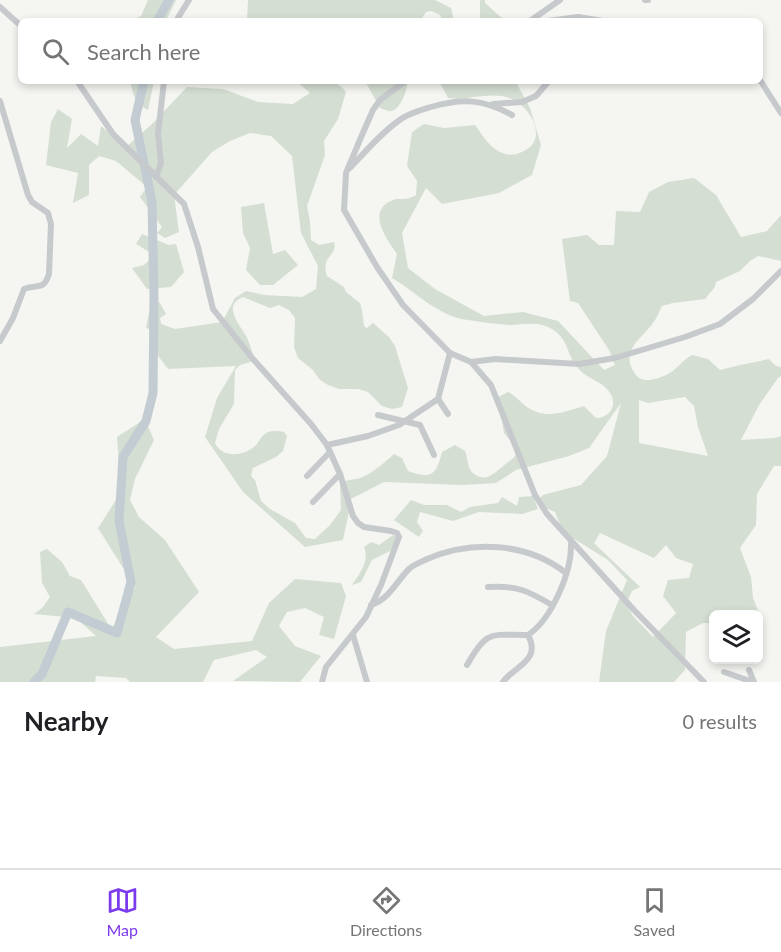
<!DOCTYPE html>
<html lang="en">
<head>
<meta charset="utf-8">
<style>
	:root { --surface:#fff; --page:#f2f2f2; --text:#202124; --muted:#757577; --line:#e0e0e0; --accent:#7c3aed }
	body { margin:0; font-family:Lato,sans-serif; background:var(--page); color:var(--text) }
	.controls { position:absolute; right:18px; bottom:18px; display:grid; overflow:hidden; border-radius:9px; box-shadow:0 3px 9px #0003 }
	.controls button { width:54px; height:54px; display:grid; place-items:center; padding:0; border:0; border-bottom:2px solid var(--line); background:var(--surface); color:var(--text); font:30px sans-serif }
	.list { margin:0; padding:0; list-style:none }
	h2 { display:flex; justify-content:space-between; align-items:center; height:78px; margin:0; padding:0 24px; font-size:26px }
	h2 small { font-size:20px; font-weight:400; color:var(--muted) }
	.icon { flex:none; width:33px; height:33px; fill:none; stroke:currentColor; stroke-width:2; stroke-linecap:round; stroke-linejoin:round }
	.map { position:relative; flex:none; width:781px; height:682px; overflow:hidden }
	.search { position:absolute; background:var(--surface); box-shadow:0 3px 9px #0003; left:18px; right:18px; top:18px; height:66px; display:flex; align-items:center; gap:15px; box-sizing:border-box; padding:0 21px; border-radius:9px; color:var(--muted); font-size:22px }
	.sheet { height:186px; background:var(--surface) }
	nav { display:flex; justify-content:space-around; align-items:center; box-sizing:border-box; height:84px; border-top:2px solid var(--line); background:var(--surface); font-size:16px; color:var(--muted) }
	nav a { display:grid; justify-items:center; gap:3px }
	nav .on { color:var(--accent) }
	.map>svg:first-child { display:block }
	.green { fill:#d5ded2; fill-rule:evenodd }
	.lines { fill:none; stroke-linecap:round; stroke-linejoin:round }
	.river { stroke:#c2ccd2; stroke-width:9 }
	.minor { stroke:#c7cacd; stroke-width:6 }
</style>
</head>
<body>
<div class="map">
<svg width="781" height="682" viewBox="0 0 781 682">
	<rect width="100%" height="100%" fill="#f5f6f1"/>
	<!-- green -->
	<g class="green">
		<path d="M148,0H176L166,21H131L141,16Z"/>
		<path d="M248,0H435L451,8L454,21H443L440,15L431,11L426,12L420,21H247Z"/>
		<path d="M480,0H485V3L502,18L503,21H480Z"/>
		<path d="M130,81H154L148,110C134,103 134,96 130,81Z"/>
		<path d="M296,81C312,81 336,76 346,92L338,119L324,141L325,155L307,206L310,221L311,240L319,245L334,242C338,257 320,255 327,276L344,287L346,292L360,303L362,310L364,326L367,328L373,323L389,337L395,346L408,388L402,407L392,409L382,406L368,392L358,389H339L328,385L319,379L313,370L298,358L294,347L295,318L289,310L279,305L270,308L243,297C222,306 239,323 246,336C250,343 252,351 254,359V361L240,365L235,370L234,404L219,429L215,443C222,459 246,456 256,445C259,442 261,436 265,434C270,430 278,431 284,432L287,436L283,451L276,457L253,468L251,476L255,480L261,501L270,509L295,523L306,538L315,539L330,525L341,510L340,484C347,479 353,480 360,478C373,473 384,463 394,454L402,458L408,471C431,479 436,476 442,452L455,445L465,451C468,457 467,469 473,473C485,483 493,474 502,467C510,460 514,460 518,450L504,433L498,397L508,392C516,396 520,402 527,407C546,420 564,412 584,406L596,418C610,418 618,405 610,393C603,381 586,379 578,368C565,353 570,339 550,328C536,321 524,325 509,325C496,324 481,322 468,320C439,317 416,292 392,278L397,254C387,239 365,211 393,200C400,197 404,202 416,195L417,181L407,166L412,132L424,124L444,128L475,125C483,136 491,150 505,154C511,156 517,154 522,152C549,141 532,108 512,99C492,90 468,101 448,98L439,81H518L517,84L530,108L541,145L532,175L499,193L442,204L426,188L402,233L408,268L435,289L484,316L523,312L558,321L604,370L615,365L609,350L578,303L570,301L562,239L587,235L599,245H614L616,211L640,212L649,192L668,182L694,178L716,195L741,237L767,231L781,215V261L758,256L750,261L740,271L716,282L715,287L705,299L673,303L662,306C659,312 657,318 653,323C642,339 618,351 636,375C643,384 657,379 666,375C676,371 681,361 692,355L708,359L720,370C736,365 752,363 769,359L776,366L781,367V376L778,378L759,405L741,440L774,438L781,436V466H774L757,494L756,525L740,548L751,577L753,598L759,613L758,614H714L713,623H703L686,632L685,670L674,682H599L606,631L627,580L608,560L563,532L555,512L546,508L539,499L543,495L581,485L607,456L621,403L589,448L569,456L516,470L496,483L462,485L384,482L349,500V512L343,540L305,547L243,492L205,437L217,398L236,366L168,369L156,353L158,337L146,327L152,300L160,303L166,314L160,318L161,324L175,329L222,322L235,298L246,291L264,295L302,297L316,289L318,266L301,233L292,156L271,136L250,133L230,141L212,152L174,195L179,232L165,238L157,233L162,227L140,197L147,187L116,161L99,156L89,165V195L73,203L78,173L46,165L51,122L58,109L72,119L67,148L81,134L98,146L101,126L126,147L152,124L187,87L223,89L258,102L293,104L310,93ZM685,397L694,406L698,427L708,456L639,443V400L648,403ZM600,533L654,558L666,545L676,558L693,564L689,578L668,580L663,596L676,613L653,637L633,616L626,604L632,591L640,587L594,543Z"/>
		<path d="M365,81H408C407,89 401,111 390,111C387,111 384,109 380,108Z"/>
		<path d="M264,203L273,254L285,250L298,265L273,285H260L246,270L250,248L243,233L241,207Z"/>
		<path d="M142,234L169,245L176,244L184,272L171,287L147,289L132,268L144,265L154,255L136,244Z"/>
		<path d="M145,419L154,440L135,479L130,500L139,517L165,540L199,592L156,637L174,649L252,641L269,603L295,579L341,583L346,596L334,639L319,635L324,617L305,608L287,612L279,626L295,646L321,656L300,682L233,681L267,657L256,650L214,660L203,682H130L126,678L96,676L95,682H0V647L96,636L76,618L34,614L42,608L50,597L42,583L40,552L47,549L62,562L70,576L81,580L112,630L120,609L135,587L98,528L121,492L117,437Z"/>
		<path d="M533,496L538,509L522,514L479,512L453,521L420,512L417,522L423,531L419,537L394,520L411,500L424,505H447L461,512L470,507L498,503L502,497L517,506L519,497Z"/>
		<path d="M393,535L398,538L394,549L372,560L361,582L352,585C360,573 370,561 364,547L371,542L379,545Z"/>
	</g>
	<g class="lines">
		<!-- river -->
		<g class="river">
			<path d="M157,21L169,0"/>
			<path d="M34,682L42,674L68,612L117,633L131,582L119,521L123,457L146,421L153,393L154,295L152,202L135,120L144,81"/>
		</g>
		<!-- minor -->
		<g class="minor">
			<path d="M645,0H648"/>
			<path d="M0,7L21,26"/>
			<path d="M176,21L189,0"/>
			<path d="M530,21L560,0"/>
			<path d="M548,21L578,17L603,21"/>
			<path d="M760,80L781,113"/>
			<path d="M77,81L113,134L184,204L198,247L213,309L253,359L311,424L327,445L340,474L353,516L358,523L364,527L391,531L397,533L399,537L381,585L366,617L326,667L322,682"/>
			<path d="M405,81L380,100L373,110L362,135L346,173L344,210L377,267L403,305L450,353L471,362L491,385L535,495L547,514L634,610L704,682"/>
			<path d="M0,101L28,195L32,202L48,213L51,224L49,274C43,292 38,283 24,289L13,318L0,341"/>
			<path d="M493,104L522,102L536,96L549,81"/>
			<path d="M350,168C366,151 382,132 401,119C410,113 421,110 431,107C463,98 483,99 512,115"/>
			<path d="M156,177L161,163L158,134L164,81"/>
			<path d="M471,362L495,359L579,364L615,358L685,337L720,324L753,299L781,271"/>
			<path d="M438,399L448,414"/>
			<path d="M378,415L420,425L434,455"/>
			<path d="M327,445L368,436L399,425L438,399L450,353"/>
			<path d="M307,476L330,452"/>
			<path d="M313,502L340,474"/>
			<path d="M488,587C517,585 528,591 552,605"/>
			<path d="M371,605C390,599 397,580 410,568C415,564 421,562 427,559C471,540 527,542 566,573"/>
			<path d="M353,635L367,682"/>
			<path d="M467,665C487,629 491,635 528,635C552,619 572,571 571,544"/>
			<path d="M749,670L754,682"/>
			<path d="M724,672L753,682"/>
			<path d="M503,682C514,666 542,661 528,635"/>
		</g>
	</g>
</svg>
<div class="controls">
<button><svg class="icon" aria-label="layers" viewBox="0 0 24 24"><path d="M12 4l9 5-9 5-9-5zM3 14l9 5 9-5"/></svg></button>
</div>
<div class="search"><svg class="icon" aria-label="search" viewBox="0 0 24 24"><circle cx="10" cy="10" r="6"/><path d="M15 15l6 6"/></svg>Search here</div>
</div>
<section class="sheet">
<h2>Nearby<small>0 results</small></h2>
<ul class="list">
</ul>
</section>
<nav>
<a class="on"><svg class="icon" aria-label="map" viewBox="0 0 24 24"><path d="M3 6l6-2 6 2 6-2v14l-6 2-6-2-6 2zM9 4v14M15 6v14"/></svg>Map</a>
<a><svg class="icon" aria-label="directions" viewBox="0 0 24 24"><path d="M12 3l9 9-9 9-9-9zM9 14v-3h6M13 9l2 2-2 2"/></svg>Directions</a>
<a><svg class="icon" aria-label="saved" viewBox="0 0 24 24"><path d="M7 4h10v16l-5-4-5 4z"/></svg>Saved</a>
</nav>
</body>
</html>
